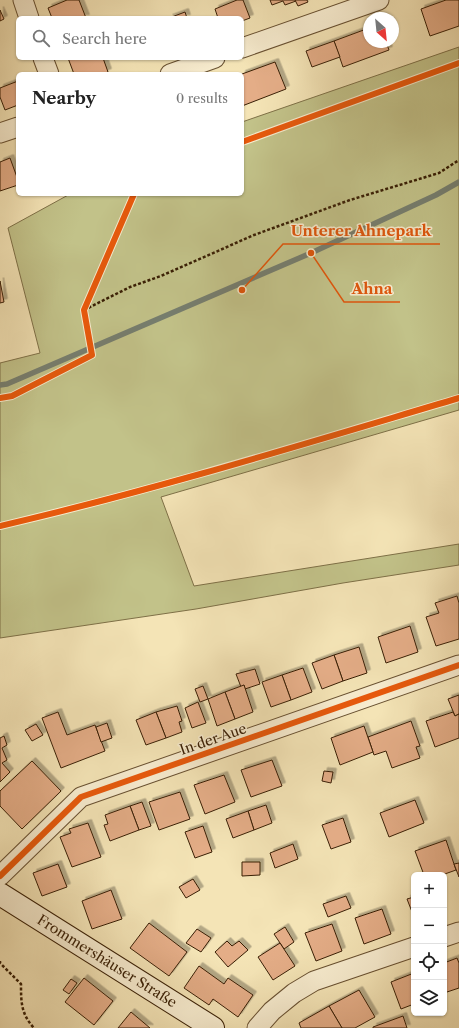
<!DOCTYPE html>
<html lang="en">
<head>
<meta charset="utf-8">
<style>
	:root { --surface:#fff; --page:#f2f2f2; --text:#222; --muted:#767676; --line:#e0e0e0 }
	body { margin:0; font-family:"Libre Caslon Text",serif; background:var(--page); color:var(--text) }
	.controls { position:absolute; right:12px; bottom:12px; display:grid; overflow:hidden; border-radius:6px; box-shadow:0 1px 3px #0004 }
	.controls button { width:36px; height:36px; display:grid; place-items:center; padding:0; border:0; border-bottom:1px solid var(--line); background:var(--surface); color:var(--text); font:20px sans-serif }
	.compass { position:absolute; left:363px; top:12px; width:36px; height:36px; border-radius:50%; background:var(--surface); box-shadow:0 1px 3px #0004; rotate:153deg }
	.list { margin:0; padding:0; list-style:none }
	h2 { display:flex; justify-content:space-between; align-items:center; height:52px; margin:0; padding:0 16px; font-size:17px }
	h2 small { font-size:13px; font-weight:400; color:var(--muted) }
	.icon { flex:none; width:22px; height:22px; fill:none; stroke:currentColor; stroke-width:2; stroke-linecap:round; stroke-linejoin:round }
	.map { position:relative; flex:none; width:459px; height:1028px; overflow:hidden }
	.search { position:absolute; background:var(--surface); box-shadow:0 1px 3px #0004; left:16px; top:16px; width:228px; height:44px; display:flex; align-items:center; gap:10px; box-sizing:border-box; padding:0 14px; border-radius:6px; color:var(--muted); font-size:15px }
	.panel { position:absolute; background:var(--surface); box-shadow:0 1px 3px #0004; left:16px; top:72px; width:228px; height:124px; border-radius:6px }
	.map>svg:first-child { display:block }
	.green { fill:#c2c289; stroke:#7e7047 }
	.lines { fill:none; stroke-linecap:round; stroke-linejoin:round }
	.stream { stroke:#767e6f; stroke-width:5.5 }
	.building { fill:#e4ad87; stroke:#391f05; filter:url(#shadow) }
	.minor-casing { stroke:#685031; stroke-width:21 }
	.secondary-casing { stroke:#391f05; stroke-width:24 }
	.path { stroke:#391f05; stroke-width:2.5; stroke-dasharray:3 2; stroke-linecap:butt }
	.minor { stroke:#f8edd0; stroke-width:19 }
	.secondary { stroke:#f8edd0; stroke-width:22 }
	.cycleway-casing { stroke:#f8edd0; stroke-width:8 }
	.cycleway { stroke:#e8590c; stroke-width:6 }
	.labels { text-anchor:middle; stroke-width:3; stroke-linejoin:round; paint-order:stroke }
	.street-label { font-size:14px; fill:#391f05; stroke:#f8edd0 }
	.leader { fill:none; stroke:#df560c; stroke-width:1.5 }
	.callout-dot { fill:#df560c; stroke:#f8edd0; stroke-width:1.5 }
	.callout-label { font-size:15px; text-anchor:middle; font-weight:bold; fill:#df560c; stroke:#f8edd0; stroke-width:3; stroke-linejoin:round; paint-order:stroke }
</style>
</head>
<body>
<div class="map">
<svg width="459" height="1028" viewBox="0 0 459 1028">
	<defs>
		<filter id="shadow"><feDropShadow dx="3.5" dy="-3.5" stdDeviation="0" flood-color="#0004"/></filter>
	</defs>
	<rect width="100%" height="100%" fill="#f4e4b6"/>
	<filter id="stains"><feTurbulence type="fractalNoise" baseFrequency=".005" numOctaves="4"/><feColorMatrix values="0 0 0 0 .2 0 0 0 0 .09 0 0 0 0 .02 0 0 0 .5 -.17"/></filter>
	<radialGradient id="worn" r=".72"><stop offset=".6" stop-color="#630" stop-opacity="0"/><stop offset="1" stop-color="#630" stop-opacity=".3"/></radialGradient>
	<!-- green -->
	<path class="green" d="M459,47V410L161,497L194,586L459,544V565L343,583L196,609L0,638V363L40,353L8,228L70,194H242V122Z"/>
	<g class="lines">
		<!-- stream -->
		<path class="stream" d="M0,385L7,384L311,253L436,195L459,182"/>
	</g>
	<!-- building -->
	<g class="building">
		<path d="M67,0H79L86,18H52L48,8Z"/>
		<path d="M237,0H243L250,18L242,21V18H218L215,9Z"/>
		<path d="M270,0H295L296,1L285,5L283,1L272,5Z"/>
		<path d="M295,0H307L308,2L298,6Z"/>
		<path d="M446,0H459V26L430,36L421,9Z"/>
		<path d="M0,10L4,19L0,21Z"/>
		<path d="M185,12L187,18H169Z"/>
		<path d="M369,28V42H386L389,50L343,67L334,41Z"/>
		<path d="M334,41L340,57L312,67L306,51Z"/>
		<path d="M68,58H95L96,59L103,58L108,72L103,74H74Z"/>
		<path d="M275,62L286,89L242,106V74Z"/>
		<path d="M18,81V105L5,110L0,97V88Z"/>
		<path d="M10,158L18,180V185L0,191V162Z"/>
		<path d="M0,281L4,302L0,303Z"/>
		<path d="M457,596L459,603V639L436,646L426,617L439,613L435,603Z"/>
		<path d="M410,626L418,652L386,663L378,637Z"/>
		<path d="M359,647L367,673L343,681L334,655Z"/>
		<path d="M334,655L343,681L322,689L312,663Z"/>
		<path d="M303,668L312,692L291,700L282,675Z"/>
		<path d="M255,669L260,684L245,689L244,685L241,687L236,674Z"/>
		<path d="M282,675L291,700L271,707L262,682Z"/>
		<path d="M244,685L253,712L235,719L225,692Z"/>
		<path d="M203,686L208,699L200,702L195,689Z"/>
		<path d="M225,692L235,719L217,726L208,699Z"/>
		<path d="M459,695V714L455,716L448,699Z"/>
		<path d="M198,702L206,723L192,728L185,708Z"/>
		<path d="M177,706L182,721L179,722L182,732L166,738L156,712Z"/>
		<path d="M58,712L67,735L95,725L105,751L61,768L42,718Z"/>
		<path d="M156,712L166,738L146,745L136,720Z"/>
		<path d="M453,712L455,716L459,714V738L435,747L426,721Z"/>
		<path d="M411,721L420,746L416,747L420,758L392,768L386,751L374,755L368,737Z"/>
		<path d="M107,723L112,738L101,742L96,727Z"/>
		<path d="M36,724L43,735L32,741L25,730Z"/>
		<path d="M364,726L373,752L340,765L331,738Z"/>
		<path d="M4,736L7,745L2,748L7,760L2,763L10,772L0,782V738Z"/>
		<path d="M272,760L282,786L251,797L241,770Z"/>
		<path d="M32,761L61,791L22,829L0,806V791Z"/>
		<path d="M324,771L333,772L331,783L322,781Z"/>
		<path d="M224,775L235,802L205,814L194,785Z"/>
		<path d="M180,792L190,819L159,830L149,802Z"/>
		<path d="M415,800L424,823L389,837L380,813Z"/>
		<path d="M142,802L151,826L139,830L130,806Z"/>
		<path d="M266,805L272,823L254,830L248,811Z"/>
		<path d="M130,806L139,830L110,841L104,825L108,824L105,815Z"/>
		<path d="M248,811L254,830L233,838L226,819Z"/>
		<path d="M343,818L351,842L331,849L322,825Z"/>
		<path d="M88,823L101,857L72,867L60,837L71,833L69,829Z"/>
		<path d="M203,826L212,852L195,858L185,832Z"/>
		<path d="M446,840L456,870L442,875H424L415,851Z"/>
		<path d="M293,844L298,859L275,868L270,853Z"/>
		<path d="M242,862H260V875L242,876Z"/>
		<path d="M459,863V877L454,864Z"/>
		<path d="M58,864L67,887L42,896L33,873Z"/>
		<path d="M193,879L200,890L186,898L179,887Z"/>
		<path d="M111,890L122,919L92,929L82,901Z"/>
		<path d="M346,896L351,908L328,917L323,904Z"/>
		<path d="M414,897V917L407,899Z"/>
		<path d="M382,909L391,934L364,944L355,918Z"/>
		<path d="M149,923L187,952L169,976L130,948Z"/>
		<path d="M332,924L342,951L316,961L305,933Z"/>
		<path d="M285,927L294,942L284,949L274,934Z"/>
		<path d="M197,929L211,938L201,952L186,943Z"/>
		<path d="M227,941L232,946L239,941L248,950L228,967L215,952Z"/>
		<path d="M280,943L295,966L273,980L258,957Z"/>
		<path d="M457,958L459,963V988L444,993V963Z"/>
		<path d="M199,966L224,984L228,978L253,995L238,1017L213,999L209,1005L184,988Z"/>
		<path d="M414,973V1004L401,1009L391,982Z"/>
		<path d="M84,978L113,1001L94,1025L65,1002Z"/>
		<path d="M71,979L77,983L69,994L63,990Z"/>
		<path d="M359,990L375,1017L355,1028H342L329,1006Z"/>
		<path d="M329,1006L342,1028H301L299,1023Z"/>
		<path d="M131,1012L150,1028H118Z"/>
		<path d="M403,1016L407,1028H373V1027Z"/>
	</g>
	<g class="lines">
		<!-- minor casing -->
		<g class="minor-casing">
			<g id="minor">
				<path d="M23,0L29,18"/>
				<path d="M242,48L379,0"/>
				<path d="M43,58L49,74"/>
				<path d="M170,74L215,58"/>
				<path d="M0,133L18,127"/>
				<path d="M0,876L81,797L459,665"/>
				<path d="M444,937L459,932"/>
				<path d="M257,1028L272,1011L294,993L314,981L414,947"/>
			</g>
		</g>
		<!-- secondary casing -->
		<g class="secondary-casing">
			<path id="secondary" d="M0,894L213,1028"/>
		</g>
		<!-- path -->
		<g class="path">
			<path d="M242,142L459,63"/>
			<path d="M84,310L130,287L161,276L254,235L350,200L439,173L459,160"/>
			<path d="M89,332L84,310L134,194"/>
			<path d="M0,398L12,396L92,355"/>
			<path d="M0,961V963L21,984C21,1002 21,1014 34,1028"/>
		</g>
		<!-- minor -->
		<use href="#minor" class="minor"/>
		<!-- secondary -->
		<use href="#secondary" class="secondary"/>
		<!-- cycleway casing -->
		<g class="cycleway-casing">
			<g id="cycleway">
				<path d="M242,142L459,63"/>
				<path d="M0,398L12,396L92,355L84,310L134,194"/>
				<path d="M0,526C155,490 307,443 459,398"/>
				<path d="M0,876L81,797L459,665"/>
			</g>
		</g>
		<!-- cycleway -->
		<use href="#cycleway" class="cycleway"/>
	</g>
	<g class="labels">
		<!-- street labels -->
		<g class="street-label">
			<text transform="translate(213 739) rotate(-19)" y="5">In der Aue</text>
			<text transform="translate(107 961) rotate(32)" y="5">Frommershäuser Straße</text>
		</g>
	</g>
	<!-- callouts -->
	<path class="leader" d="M242 290L283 244H440M311 253L344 302H400"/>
	<g class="callout-dot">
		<circle cx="242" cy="290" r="4"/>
		<circle cx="311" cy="253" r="4"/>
	</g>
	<g class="callout-label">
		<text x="361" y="236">Unterer Ahnepark</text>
		<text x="372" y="294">Ahna</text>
	</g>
	<rect width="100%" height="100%" filter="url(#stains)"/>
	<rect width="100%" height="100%" fill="url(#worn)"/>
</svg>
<div class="controls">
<button>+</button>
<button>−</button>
<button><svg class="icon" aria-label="locate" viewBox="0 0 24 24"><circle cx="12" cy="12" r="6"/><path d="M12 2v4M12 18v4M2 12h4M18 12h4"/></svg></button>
<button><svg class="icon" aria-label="layers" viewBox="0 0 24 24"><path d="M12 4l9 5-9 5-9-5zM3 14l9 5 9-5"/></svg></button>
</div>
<svg class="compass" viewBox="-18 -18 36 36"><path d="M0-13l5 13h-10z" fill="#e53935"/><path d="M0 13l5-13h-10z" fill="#767676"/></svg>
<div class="search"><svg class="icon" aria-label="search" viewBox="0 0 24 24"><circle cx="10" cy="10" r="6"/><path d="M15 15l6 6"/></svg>Search here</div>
<section class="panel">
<h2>Nearby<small>0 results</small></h2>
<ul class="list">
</ul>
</section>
</div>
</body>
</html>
